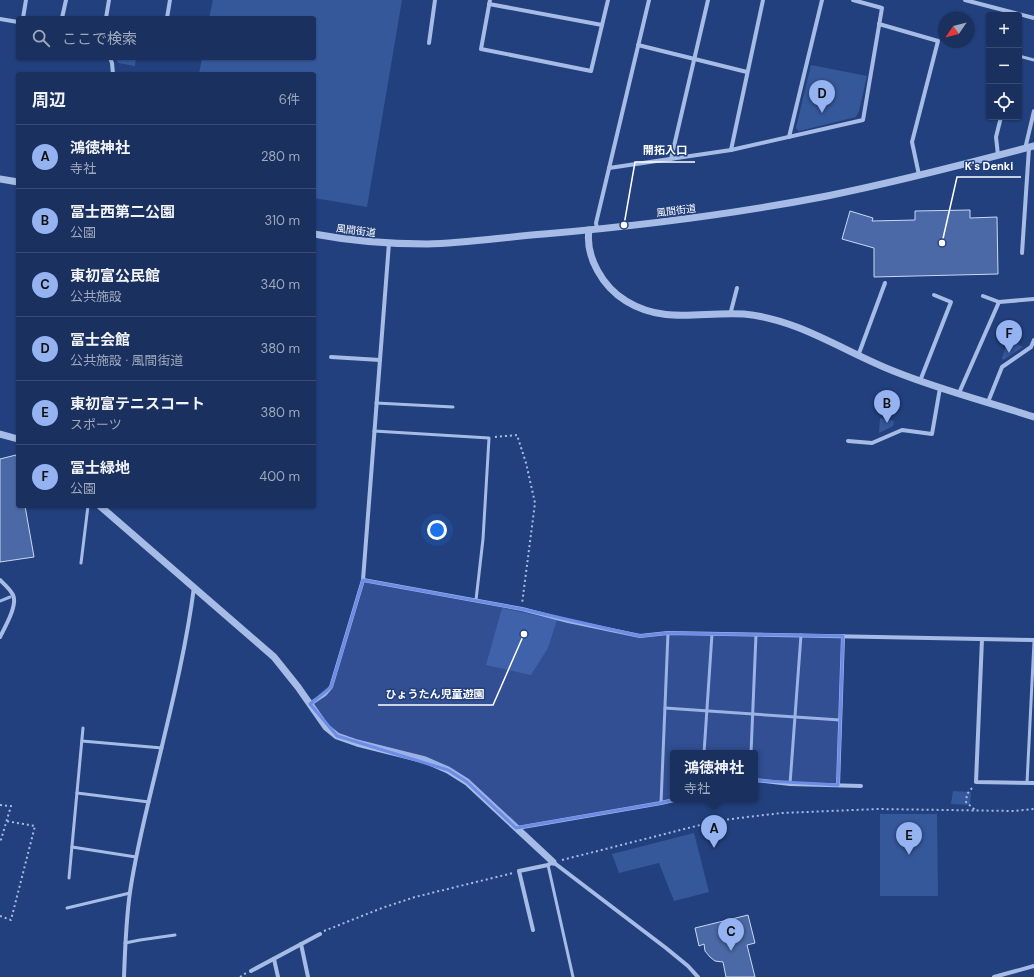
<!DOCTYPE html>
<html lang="ja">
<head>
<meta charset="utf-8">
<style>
	:root { --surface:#1a305e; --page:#273c67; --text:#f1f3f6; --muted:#9fa9bc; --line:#384b73; --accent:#95b2f1 }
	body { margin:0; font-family:"DM Sans","Noto Sans JP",sans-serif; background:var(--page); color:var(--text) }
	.controls { position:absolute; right:12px; top:12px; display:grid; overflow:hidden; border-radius:4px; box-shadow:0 1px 3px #0004 }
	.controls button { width:36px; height:36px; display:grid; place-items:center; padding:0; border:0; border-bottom:1px solid var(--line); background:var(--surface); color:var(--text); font:20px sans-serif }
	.compass { position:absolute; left:938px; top:12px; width:36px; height:36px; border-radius:50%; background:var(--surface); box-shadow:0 1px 3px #0004; rotate:235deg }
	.you { position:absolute; left:437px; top:530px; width:14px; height:14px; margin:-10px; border:3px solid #fff; border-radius:50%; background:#1a73e8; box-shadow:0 0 0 6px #1a73e833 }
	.badge { display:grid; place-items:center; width:26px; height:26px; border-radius:50%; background:var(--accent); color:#111; font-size:13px; font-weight:700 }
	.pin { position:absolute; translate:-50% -33px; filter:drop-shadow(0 1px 2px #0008) }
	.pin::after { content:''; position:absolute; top:21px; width:14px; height:12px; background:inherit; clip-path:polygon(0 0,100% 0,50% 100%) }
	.popup { position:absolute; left:670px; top:750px; width:88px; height:52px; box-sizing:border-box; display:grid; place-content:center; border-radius:4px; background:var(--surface); filter:drop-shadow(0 1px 3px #0005); font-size:13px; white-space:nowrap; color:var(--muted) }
	.popup b { font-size:15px; color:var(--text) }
	.popup::after { content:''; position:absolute; left:50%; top:100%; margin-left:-8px; border:8px solid transparent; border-top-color:var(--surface) }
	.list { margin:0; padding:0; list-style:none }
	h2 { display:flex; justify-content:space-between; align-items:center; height:52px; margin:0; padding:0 16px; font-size:17px }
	h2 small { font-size:13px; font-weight:400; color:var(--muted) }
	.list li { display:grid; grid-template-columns:26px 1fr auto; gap:12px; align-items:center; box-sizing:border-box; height:64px; padding:0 16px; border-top:1px solid var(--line) }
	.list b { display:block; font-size:15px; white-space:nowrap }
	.list p { margin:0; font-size:13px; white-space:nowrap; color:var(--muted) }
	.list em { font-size:13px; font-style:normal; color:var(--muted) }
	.icon { flex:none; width:22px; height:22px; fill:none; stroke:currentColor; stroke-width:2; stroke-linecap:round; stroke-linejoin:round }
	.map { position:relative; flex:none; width:1034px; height:977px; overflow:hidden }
	.search { position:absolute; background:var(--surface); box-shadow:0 1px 3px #0004; left:16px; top:16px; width:300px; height:44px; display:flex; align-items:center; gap:10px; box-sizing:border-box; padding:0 14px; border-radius:4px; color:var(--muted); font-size:15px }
	.panel { position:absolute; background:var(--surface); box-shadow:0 1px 3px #0004; left:16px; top:72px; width:300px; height:436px; border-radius:4px }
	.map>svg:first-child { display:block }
	.green { fill:#35589b }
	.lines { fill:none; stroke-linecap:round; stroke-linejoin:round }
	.stream { stroke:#9ab5e7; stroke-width:3 }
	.building { fill:#4b69a6; stroke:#c9d8f5 }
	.path { stroke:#a6bce6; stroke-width:2; stroke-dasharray:2 3; stroke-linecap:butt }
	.service { stroke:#a6bce6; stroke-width:3 }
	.minor { stroke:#a6bce6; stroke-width:4 }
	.tertiary { stroke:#a6bce6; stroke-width:7 }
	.marked { fill:#6c8ce6; fill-opacity:0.2; stroke:#6c8ce6; stroke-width:3; stroke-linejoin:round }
	.labels { text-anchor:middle; stroke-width:3; stroke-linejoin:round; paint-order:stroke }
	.street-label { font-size:10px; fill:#fff; stroke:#22407d }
	.leader { fill:none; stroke:#fff; stroke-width:1.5 }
	.callout-dot { fill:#fff; stroke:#22407d; stroke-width:1.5 }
	.callout-label { font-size:11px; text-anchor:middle; font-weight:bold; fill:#fff; stroke:#22407d; stroke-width:3; stroke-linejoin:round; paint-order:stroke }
</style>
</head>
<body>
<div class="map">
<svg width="1034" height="977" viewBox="0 0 1034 977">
	<rect width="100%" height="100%" fill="#22407d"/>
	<!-- green -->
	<g class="green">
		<path d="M213,0H402L367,207L314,198V74H199L202,58H314V18H209Z"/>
		<path d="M116,58H136L135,66L118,63Z"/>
		<path d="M811,65L867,76L859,111L856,117L799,131L796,128Z"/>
		<path d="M1008,340L1023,347L1003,360L1002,358Z"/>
		<path d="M880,418L894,421L893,426L879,433Z"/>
		<path d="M502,608L557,620L548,648L531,675L486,665Z"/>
		<path d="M953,791L971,792L970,805L951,804Z"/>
		<path d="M880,814H937L938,896H880Z"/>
		<path d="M694,833L709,892L674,901L659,863L619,873L612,854Z"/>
	</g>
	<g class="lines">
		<!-- stream -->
		<path class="stream" d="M0,601L10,597"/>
	</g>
	<!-- building -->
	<g class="building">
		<path d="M970,210V218L997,217L998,274L874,277V248L842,239L850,211L873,218L872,221L915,220V211Z"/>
		<path d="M16,455L18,464V506H25L34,557L0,562V459Z"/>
		<path d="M748,915L755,943L747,945L755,977H726L723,962L715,961L710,957L705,951L704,944L699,946L695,928Z"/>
	</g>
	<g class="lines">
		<!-- path -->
		<g class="path">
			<path d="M495,437L517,435L526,463L535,503L522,604"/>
			<path d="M972,788L967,794L966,802L975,810"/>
			<path d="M0,805L11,806L0,843"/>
			<path d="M562,860L716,821L747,817L782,813L878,809L1014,811L1034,809"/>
			<path d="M0,916L11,920L35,826L6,821"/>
			<path d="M324,931L382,908L415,897L513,873"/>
			<path d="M240,977L246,973"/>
		</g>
		<!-- service -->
		<g class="service">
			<path d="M1019,56L1034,60"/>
			<path d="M376,403L453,407"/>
			<path d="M374,431L489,438L483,539L476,600"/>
			<path d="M81,563L88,506"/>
			<path d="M665,708L840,720"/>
			<path d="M82,741L162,748"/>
			<path d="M704,753L712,634"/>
			<path d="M751,753L756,635"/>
			<path d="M1027,783L1034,642"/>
			<path d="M790,784L801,635"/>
			<path d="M77,793L149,802"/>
			<path d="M661,803L668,633"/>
			<path d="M72,847L136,857"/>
			<path d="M548,865L573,977"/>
			<path d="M69,878L83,728"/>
			<path d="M67,908L130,893"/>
			<path d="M125,943L140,940L175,935"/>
		</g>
		<!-- minor -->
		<g class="minor">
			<path d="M490,0L481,49L591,71L608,0"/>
			<path d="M965,0L1034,18"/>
			<path d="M489,4L602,25"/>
			<path d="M23,18L26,0"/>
			<path d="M62,18L66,0"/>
			<path d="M106,18L109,0"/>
			<path d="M167,18L170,0"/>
			<path d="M0,19L18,22"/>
			<path d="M879,24L938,41L912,142L919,175"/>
			<path d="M429,43L435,0"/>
			<path d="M638,45L747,72"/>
			<path d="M110,58L112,63L113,74"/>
			<path d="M789,137L822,0"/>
			<path d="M1025,149L1034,111"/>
			<path d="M731,150L763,0"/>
			<path d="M998,155L996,137L1001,117"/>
			<path d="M671,159L708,0"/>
			<path d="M609,168L731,150L863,120L882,8L853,0"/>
			<path d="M597,229L596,223L649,0"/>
			<path d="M1022,253L1029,148"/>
			<path d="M983,296L999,302L1034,299"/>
			<path d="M730,315L737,288"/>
			<path d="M858,356L885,283"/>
			<path d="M331,357L380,360"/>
			<path d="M920,381L951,302L934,295"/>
			<path d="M959,393L999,302"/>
			<path d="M988,402L1002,367L1031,347L1034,340"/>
			<path d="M848,441L872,443L902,430L932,434L940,388"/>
			<path d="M0,580C4,584 10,589 13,595C18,605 5,627 0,637"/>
			<path d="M363,580L522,609L568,621L640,636L668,633L1034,640"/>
			<path d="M982,639L976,782L1034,783"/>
			<path d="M310,704L325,694L331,687L363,580L389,243"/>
			<path d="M755,780L790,784L861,786"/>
			<path d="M838,785L843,636"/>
			<path d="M517,828L661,803L678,799"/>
			<path d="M533,930L519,871L548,865L553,862L666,948L688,966L698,977"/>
			<path d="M301,944L308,977"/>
			<path d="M274,959L278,977"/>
			<path d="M251,971L320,934"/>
			<path d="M124,977C125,949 126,920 130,892C137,844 150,797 161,750C174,696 187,642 194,587"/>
			<path d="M994,977L1034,966"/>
		</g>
		<!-- tertiary -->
		<g class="tertiary">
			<path d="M0,179L18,182"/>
			<path d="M589,230C585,257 603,287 626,301C665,325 702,311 744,314C799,319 846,353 896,372C941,390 988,402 1034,417"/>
			<path d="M314,234C351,241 389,244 427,244C466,243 505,237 544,234C639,226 734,214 827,196C897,182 966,164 1034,146"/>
			<path d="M0,434L18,439"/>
			<path d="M100,506L274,657L298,687L326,727L337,736L357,743L425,760L448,770L467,782L553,862"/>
		</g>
	</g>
	<!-- marked area -->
	<path class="marked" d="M363,580L522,609L640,636L668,633L843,636L838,785L750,780L661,803L516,828L467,782L448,770L337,736L310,704L331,687Z"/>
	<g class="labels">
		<!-- street labels -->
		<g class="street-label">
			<text transform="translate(676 210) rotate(-7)" y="4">風間街道</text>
			<text transform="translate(356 230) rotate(7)" y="4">風間街道</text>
		</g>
	</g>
	<!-- callouts -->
	<path class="leader" d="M624 225L635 162H695M942 243L957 177H1021M524 634L493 705H378"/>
	<g class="callout-dot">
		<circle cx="624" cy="225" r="4"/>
		<circle cx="942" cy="243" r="4"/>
		<circle cx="524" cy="634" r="4"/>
	</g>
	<g class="callout-label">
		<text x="665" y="154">開拓入口</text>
		<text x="989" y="170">K's Denki</text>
		<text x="435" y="698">ひょうたん児童遊園</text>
	</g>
</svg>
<div class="controls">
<button>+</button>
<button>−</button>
<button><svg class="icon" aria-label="locate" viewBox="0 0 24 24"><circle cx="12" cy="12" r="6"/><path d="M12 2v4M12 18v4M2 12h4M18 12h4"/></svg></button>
</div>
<svg class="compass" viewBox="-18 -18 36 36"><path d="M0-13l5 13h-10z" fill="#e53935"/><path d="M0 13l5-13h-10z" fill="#9fa9bc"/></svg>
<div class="you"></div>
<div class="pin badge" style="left:714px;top:848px">A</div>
<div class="popup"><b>鴻徳神社</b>寺社</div>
<div class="pin badge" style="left:887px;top:423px">B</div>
<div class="pin badge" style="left:731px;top:951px">C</div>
<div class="pin badge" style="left:822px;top:113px">D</div>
<div class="pin badge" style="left:909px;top:855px">E</div>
<div class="pin badge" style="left:1009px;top:353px">F</div>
<div class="search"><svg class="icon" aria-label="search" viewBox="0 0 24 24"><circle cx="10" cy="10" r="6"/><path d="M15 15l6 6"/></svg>ここで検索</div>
<section class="panel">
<h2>周辺<small>6件</small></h2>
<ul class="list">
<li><span class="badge">A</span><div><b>鴻徳神社</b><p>寺社</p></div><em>280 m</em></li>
<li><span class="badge">B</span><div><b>冨士西第二公園</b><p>公園</p></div><em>310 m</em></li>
<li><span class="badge">C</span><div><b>東初富公民館</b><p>公共施設</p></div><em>340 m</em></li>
<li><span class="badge">D</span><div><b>冨士会館</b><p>公共施設 · 風間街道</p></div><em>380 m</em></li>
<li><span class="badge">E</span><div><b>東初富テニスコート</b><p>スポーツ</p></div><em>380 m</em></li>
<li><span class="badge">F</span><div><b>冨士緑地</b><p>公園</p></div><em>400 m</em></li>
</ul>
</section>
</div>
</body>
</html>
